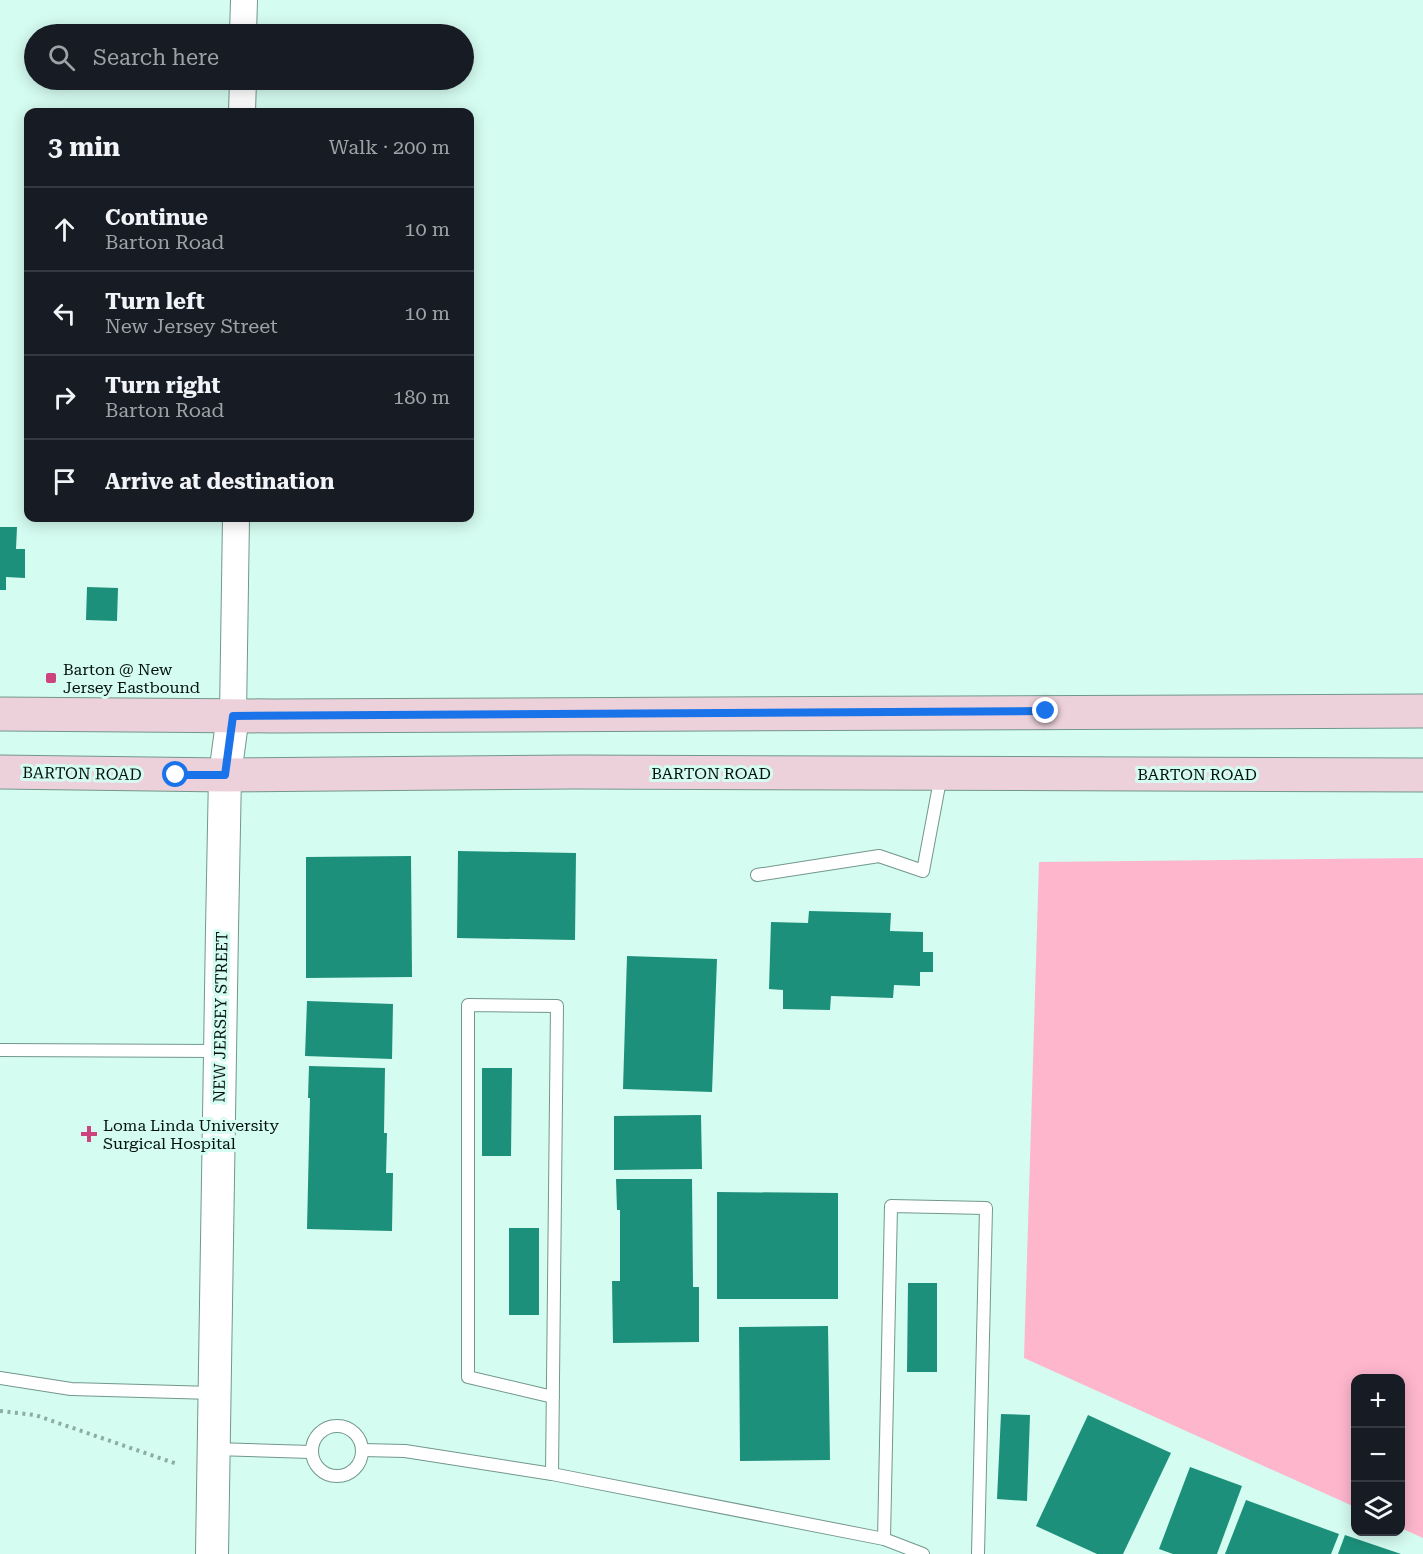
<!DOCTYPE html>
<html lang="en">
<head>
<meta charset="utf-8">
<style>
	:root { --surface:#171b24; --page:#242831; --text:#f1f3f6; --muted:#9ea1a6; --line:#363941 }
	body { margin:0; font-family:"Roboto Serif",serif; background:var(--page); color:var(--text) }
	.controls { position:absolute; right:18px; bottom:18px; display:grid; overflow:hidden; border-radius:12px; box-shadow:0 3px 15px #0003 }
	.controls button { width:54px; height:54px; display:grid; place-items:center; padding:0; border:0; border-bottom:2px solid var(--line); background:var(--surface); color:var(--text); font:30px sans-serif }
	.stop { position:absolute; width:18px; height:18px; margin:-14px; border:4px solid #1a73e8; border-radius:50%; background:#fff }
	.stop.end { background:#1a73e8; border-color:#fff; box-shadow:0 2px 6px #0008 }
	.list { margin:0; padding:0; list-style:none }
	h2 { display:flex; justify-content:space-between; align-items:center; height:78px; margin:0; padding:0 24px; font-size:26px }
	h2 small { font-size:20px; font-weight:400; color:var(--muted) }
	.list li { display:grid; grid-template-columns:39px 1fr auto; gap:18px; align-items:center; box-sizing:border-box; height:84px; padding:0 24px; border-top:2px solid var(--line) }
	.list b { display:block; font-size:22px; white-space:nowrap }
	.list p { margin:0; font-size:20px; white-space:nowrap; color:var(--muted) }
	.list em { font-size:20px; font-style:normal; color:var(--muted) }
	.icon { flex:none; width:33px; height:33px; fill:none; stroke:currentColor; stroke-width:2; stroke-linecap:round; stroke-linejoin:round }
	.map { position:relative; flex:none; width:1423px; height:1554px; overflow:hidden }
	.search { position:absolute; background:var(--surface); box-shadow:0 3px 15px #0003; left:24px; top:24px; width:450px; height:66px; display:flex; align-items:center; gap:15px; box-sizing:border-box; padding:0 21px; border-radius:33px; color:var(--muted); font-size:22px }
	.panel { position:absolute; background:var(--surface); box-shadow:0 3px 15px #0003; left:24px; top:108px; width:450px; height:414px; border-radius:12px }
	.map>svg:first-child { display:block }
	.green { fill:#feb6cd }
	.building { fill:#1c907a }
	.lines { fill:none; stroke-linecap:round; stroke-linejoin:round }
	.service-casing { stroke:#72978d; stroke-width:14 }
	.minor-casing { stroke:#72978d; stroke-width:28 }
	.tertiary-casing { stroke:#72978d; stroke-width:34 }
	.secondary-casing { stroke:#72978d; stroke-width:35 }
	.path { stroke:#8daca3; stroke-width:4; stroke-dasharray:3 4.5; stroke-linecap:butt }
	.service { stroke:#fff; stroke-width:12 }
	.minor { stroke:#fff; stroke-width:26 }
	.tertiary { stroke:#fff; stroke-width:32 }
	.secondary { stroke:#ecd1db; stroke-width:33 }
	.route { stroke:#1a73e8; stroke-width:8 }
	.poi-dot { fill:#cc437d; stroke:#d5fcf1; stroke-width:2 }
	.labels { text-anchor:middle; stroke-width:6; stroke-linejoin:round; paint-order:stroke }
	.poi-label { font-size:16px; fill:#04120e; stroke:#d5fcf1; text-anchor:start }
	.street-label { font-size:16px; fill:#04120e; stroke:#d5fcf1 }
</style>
</head>
<body>
<div class="map">
<svg width="1423" height="1554" viewBox="0 0 1423 1554">
	<rect width="100%" height="100%" fill="#d5fcf1"/>
	<!-- green -->
	<path class="green" d="M1423,858V1538L1401,1528L1400,1378H1356L1355,1507L1024,1358L1039,862Z"/>
	<!-- building -->
	<g class="building">
		<path d="M0,527H17L16,549H25V578L6,577V590H0Z"/>
		<path d="M87,587L118,588L117,621L86,620Z"/>
		<path d="M458,851L576,853L575,940L457,938Z"/>
		<path d="M411,856L412,977L306,978V857Z"/>
		<path d="M809,911L891,913L890,931L923,932V952H933V972H920V986L894,985L893,998L831,996L830,1010L783,1009V990L769,989L771,922L808,923Z"/>
		<path d="M627,956L717,959L712,1092L623,1089Z"/>
		<path d="M307,1001L393,1004L392,1059L305,1056Z"/>
		<path d="M309,1066L385,1068L384,1133H387L386,1173H393L392,1231L307,1229L310,1098H308Z"/>
		<path d="M482,1068H512L511,1156H482Z"/>
		<path d="M701,1115L702,1169L614,1170V1116Z"/>
		<path d="M616,1179H692L693,1287H699V1342L613,1343L612,1281H620V1210H617Z"/>
		<path d="M717,1192L838,1193V1299H717Z"/>
		<rect x="509" y="1228" width="30" height="87"/>
		<path d="M908,1283H937V1372H907Z"/>
		<path d="M828,1326L830,1460L740,1461L739,1327Z"/>
		<path d="M1001,1414L1030,1415L1027,1501L997,1499Z"/>
		<path d="M1088,1415L1171,1453L1123,1554H1097L1036,1526Z"/>
		<path d="M1190,1467L1242,1486L1217,1554H1173L1159,1549Z"/>
		<path d="M1246,1500L1339,1534L1331,1554H1225Z"/>
		<path d="M1345,1535L1401,1554H1338Z"/>
	</g>
	<g class="lines">
		<!-- service casing -->
		<g class="service-casing">
			<g id="service">
				<path d="M757,875L879,856L923,871L941,775"/>
				<path d="M0,1050L219,1051"/>
				<path d="M0,1378L71,1389L213,1393"/>
				<circle cx="337" cy="1451" r="25"/>
				<path d="M214,1449L311,1452"/>
				<path d="M362,1450L405,1451L552,1474L884,1539L923,1554"/>
				<path d="M552,1474L557,1006L468,1005V1377L553,1397"/>
				<path d="M884,1539L891,1206L986,1208L978,1554"/>
			</g>
		</g>
		<!-- minor casing -->
		<g class="minor-casing">
			<g id="minor">
				<path d="M243,34L244,0"/>
				<path d="M242,112L243,80"/>
				<path d="M233,715L236,518"/>
			</g>
		</g>
		<!-- tertiary casing -->
		<g class="tertiary-casing">
			<path id="tertiary" d="M212,1554L222,929L225,775L233,715"/>
		</g>
		<!-- secondary casing -->
		<g class="secondary-casing">
			<g id="secondary">
				<path d="M0,714L272,716L1423,711"/>
				<path d="M0,772L225,775L574,772L1423,775"/>
			</g>
		</g>
		<!-- path -->
		<path class="path" d="M0,1411L35,1415L177,1464"/>
		<!-- service -->
		<use href="#service" class="service"/>
		<!-- minor -->
		<use href="#minor" class="minor"/>
		<!-- tertiary -->
		<use href="#tertiary" class="tertiary"/>
		<!-- secondary -->
		<use href="#secondary" class="secondary"/>
	</g>
	<g class="lines">
		<!-- route -->
		<path class="route" d="M176,775H225L233,716L1046,711"/>
	</g>
	<!-- markers -->
	<g class="poi-dot">
		<rect x="45" y="672" width="12" height="12" rx="3"/>
		<path d="M86 1125h6v6h6v6h-6v6h-6v-6h-6v-6h6z"/>
	</g>
	<g class="labels">
		<!-- poi labels -->
		<g class="poi-label">
			<text x="63" y="675">Barton @ New<tspan x="63" dy="18">Jersey Eastbound</tspan></text>
			<text x="103" y="1131">Loma Linda University<tspan x="103" dy="18">Surgical Hospital</tspan></text>
		</g>
		<!-- street labels -->
		<g class="street-label">
			<text transform="translate(82 773) rotate(1)" y="6">BARTON ROAD</text>
			<text x="711" y="779">BARTON ROAD</text>
			<text x="1197" y="780">BARTON ROAD</text>
			<text transform="translate(220 1017) rotate(-89)" y="6">NEW JERSEY STREET</text>
		</g>
	</g>
</svg>
<div class="controls">
<button>+</button>
<button>−</button>
<button><svg class="icon" aria-label="layers" viewBox="0 0 24 24"><path d="M12 4l9 5-9 5-9-5zM3 14l9 5 9-5"/></svg></button>
</div>
<div class="stop" style="left:176px;top:775px"></div>
<div class="stop end" style="left:1046px;top:711px"></div>
<div class="search"><svg class="icon" aria-label="search" viewBox="0 0 24 24"><circle cx="10" cy="10" r="6"/><path d="M15 15l6 6"/></svg>Search here</div>
<section class="panel">
<h2>3 min<small>Walk · 200 m</small></h2>
<ul class="list">
<li><svg class="icon" aria-label="ahead" viewBox="0 0 24 24"><path d="M12 20V5M6 11l6-6 6 6"/></svg><div><b>Continue</b><p>Barton Road</p></div><em>10 m</em></li>
<li><svg class="icon" aria-label="left" viewBox="0 0 24 24"><path d="M17 20v-9H6M10 6l-5 5 5 5"/></svg><div><b>Turn left</b><p>New Jersey Street</p></div><em>10 m</em></li>
<li><svg class="icon" aria-label="right" viewBox="0 0 24 24"><path d="M7 20v-9h11M14 6l5 5-5 5"/></svg><div><b>Turn right</b><p>Barton Road</p></div><em>180 m</em></li>
<li><svg class="icon" aria-label="arrive" viewBox="0 0 24 24"><path d="M6 21V4h12l-3 4 3 4H6"/></svg><div><b>Arrive at destination</b></div></li>
</ul>
</section>
</div>
</body>
</html>
